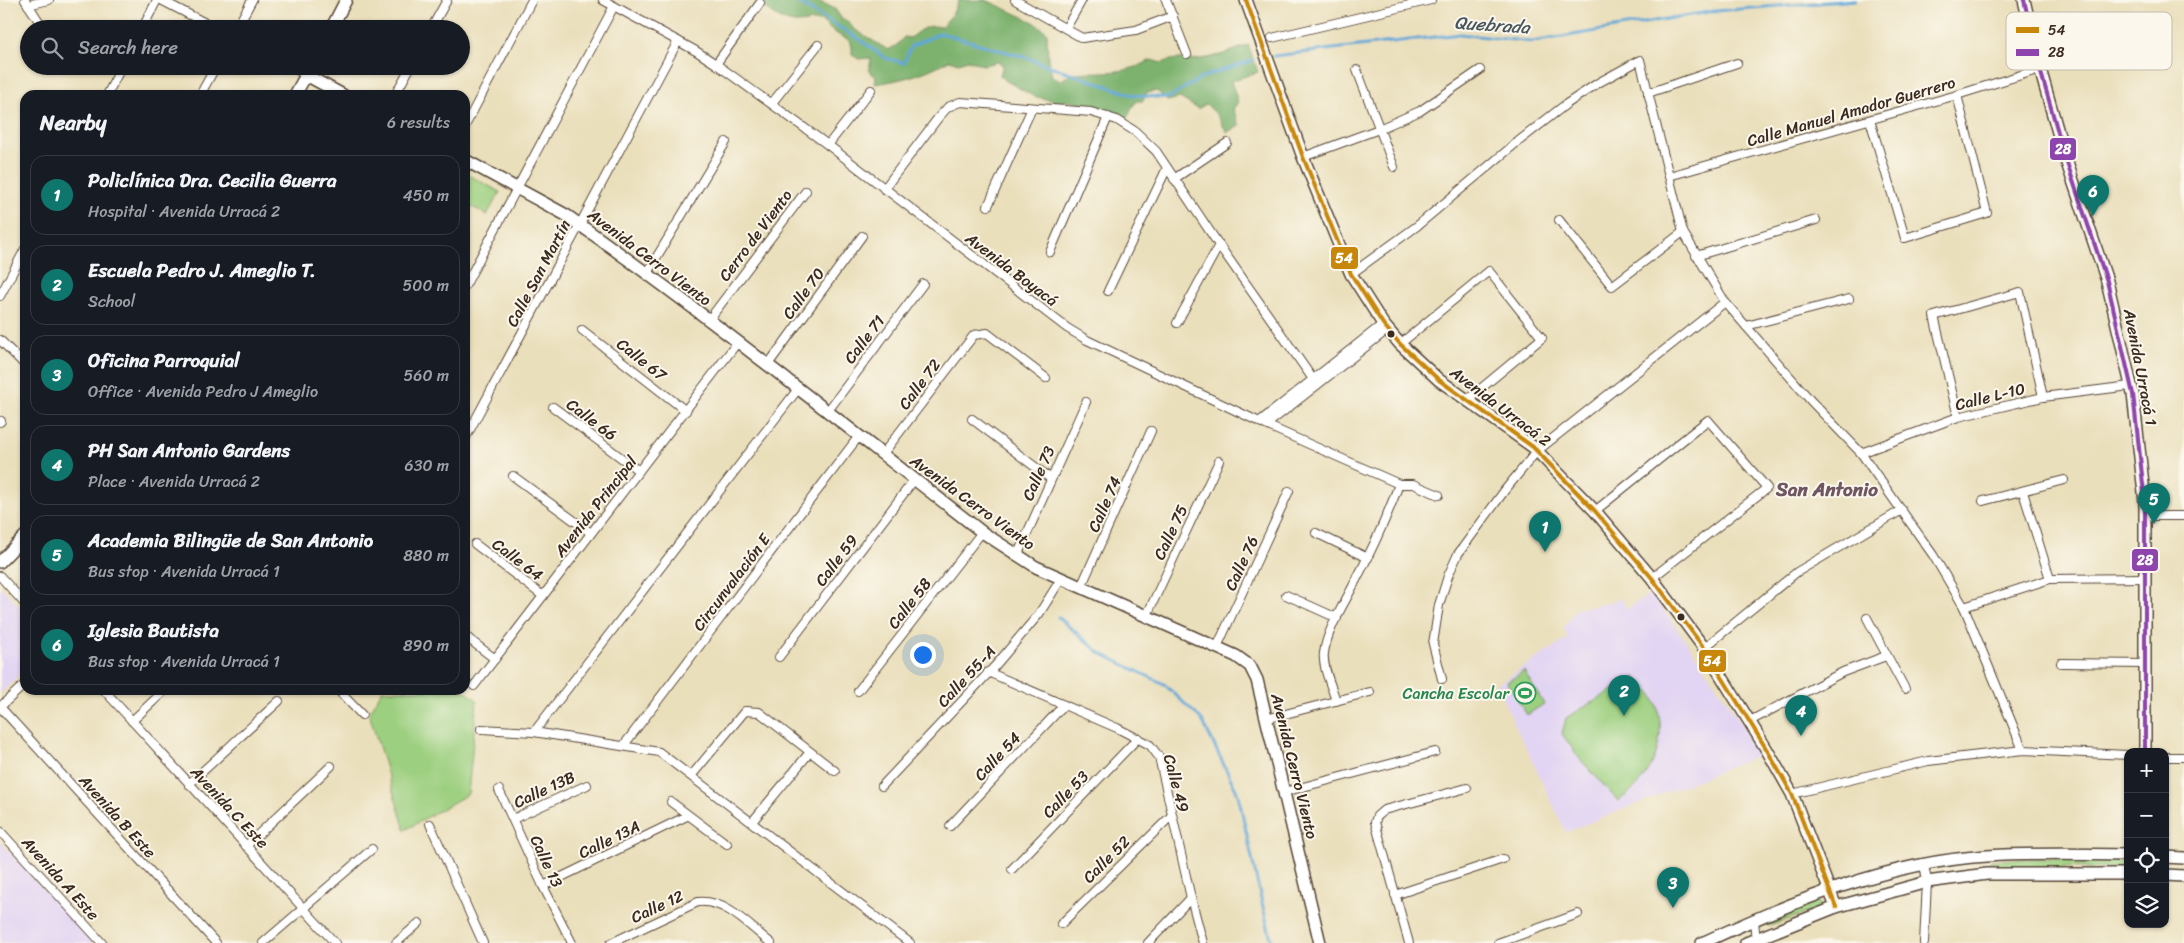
<!DOCTYPE html>
<html lang="en">
<head>
<meta charset="utf-8">
<style>
	:root { --surface:#171b24; --page:#242831; --text:#f1f3f6; --muted:#9ea1a6; --line:#363941; --accent:#0f766e }
	body { margin:0; font-family:Sriracha,sans-serif; background:var(--page); color:var(--text) }
	.controls { position:absolute; right:15px; bottom:15px; display:grid; overflow:hidden; border-radius:10px; box-shadow:0 1px 4px #0004 }
	.controls button { width:45px; height:45px; display:grid; place-items:center; padding:0; border:0; border-bottom:1px solid var(--line); background:var(--surface); color:var(--text); font:25px sans-serif }
	.you { position:absolute; left:922px; top:654px; width:18px; height:18px; margin:-12px; border:4px solid #fff; border-radius:50%; background:#1a73e8; box-shadow:0 0 0 8px #1a73e833 }
	.badge { display:grid; place-items:center; width:32px; height:32px; border-radius:50%; background:var(--accent); color:#fff; font-size:16px; font-weight:700 }
	.pin { position:absolute; translate:-50% -41px; filter:drop-shadow(0 1px 2px #0008) }
	.pin::after { content:''; position:absolute; top:26px; width:18px; height:15px; background:inherit; clip-path:polygon(0 0,100% 0,50% 100%) }
	.list { margin:0; padding:0; list-style:none }
	h2 { display:flex; justify-content:space-between; align-items:center; height:65px; margin:0; padding:0 20px; font-size:21px }
	h2 small { font-size:16px; font-weight:400; color:var(--muted) }
	.list li { display:grid; grid-template-columns:32px 1fr auto; gap:15px; align-items:center; box-sizing:border-box; height:80px; margin:0 10px 10px; padding:0 10px; border:1px solid var(--line); border-radius:15px }
	.list b { display:block; font-size:19px; white-space:nowrap }
	.list p { margin:0; font-size:16px; white-space:nowrap; color:var(--muted) }
	.list em { font-size:16px; font-style:normal; color:var(--muted) }
	.icon { flex:none; width:28px; height:28px; fill:none; stroke:currentColor; stroke-width:2; stroke-linecap:round; stroke-linejoin:round }
	.map { position:relative; flex:none; width:2184px; height:943px; overflow:hidden }
	.search { position:absolute; background:var(--surface); box-shadow:0 1px 4px #0004; left:20px; top:20px; width:450px; height:55px; display:flex; align-items:center; gap:12px; box-sizing:border-box; padding:0 18px; border-radius:28px; color:var(--muted); font-size:19px }
	.panel { position:absolute; background:var(--surface); box-shadow:0 1px 4px #0004; left:20px; top:90px; width:450px; height:605px; border-radius:15px }
	.map>svg:first-child { display:block }
	.built { fill:#e2d4f3 }
	.green { fill:#9ccf7f; stroke:#6c7c4e }
	.forest { fill:#7db26e; stroke:#5c6e46 }
	.lines { fill:none; stroke-linecap:round; stroke-linejoin:round }
	.stream { stroke:#61a7d7; stroke-width:3 }
	.street-casing { stroke:#554536; stroke-width:10 }
	.secondary-casing { stroke:#554536; stroke-width:14 }
	.street { stroke:#fff; stroke-width:8 }
	.secondary { stroke:#fff; stroke-width:11 }
	.bus-1-casing { stroke:#fbf7ec; stroke-width:8 }
	.bus-2-casing { stroke:#fbf7ec; stroke-width:8 }
	.bus-1 { stroke:#c88708; stroke-width:4 }
	.bus-2 { stroke:#8e44ad; stroke-width:4 }
	.bus-dot { fill:#3b2a1e; stroke:#fbf7ec; stroke-width:2 }
	.labels { text-anchor:middle; stroke-width:4; stroke-linejoin:round; paint-order:stroke }
	.street-label { font-size:16px; fill:#3b2a1e; stroke:#fbf7ec }
	.leisure-label { font-size:16px; fill:#27864d; stroke:#fbf7ec; text-anchor:end }
	.water-label { font-size:18px; font-style:italic; fill:#48565f; stroke:#fbf7ec }
	.quarter-label { font-size:19px; font-weight:bold; fill:#6e5762; stroke:#fbf7ec }
	.key { fill:#fbf7ec; stroke:#c1baae; stroke-width:1 }
	.key-label { font-size:14px; fill:#3b2a1e }
	.line-badge { stroke:#fbf7ec; stroke-width:2 }
	.badge-label { font-size:14px; text-anchor:middle; font-weight:bold; fill:#fff }
</style>
</head>
<body>
<div class="map">
<svg width="2184" height="943" viewBox="0 0 2184 943">
	<rect width="100%" height="100%" fill="#fbf7ec"/>
	<filter id="ink" filterUnits="userSpaceOnUse"><feTurbulence type="fractalNoise" baseFrequency=".02" numOctaves="2"/><feDisplacementMap in="SourceGraphic" scale="10" xChannelSelector="R" yChannelSelector="G"/><feConvolveMatrix kernelMatrix="1 2 1 2 8 2 1 2 1" color-interpolation-filters="sRGB"/></filter>
	<filter id="wash" filterUnits="userSpaceOnUse"><feTurbulence type="fractalNoise" baseFrequency=".0096" numOctaves="4" result="noise"/><feDisplacementMap in="SourceGraphic" scale="20" xChannelSelector="R" yChannelSelector="G"/><feGaussianBlur stdDeviation="1.12" result="paint"/><feColorMatrix in="noise" values="0 0 0 0 0 0 0 0 0 0 0 0 0 0 0 0 0 1.4 0 .05"/><feComposite in="paint" operator="in"/></filter>
	<g filter="url(#wash)">
		<rect width="100%" height="100%" fill="#eadfbb"/>
		<!-- built -->
		<g class="built">
			<path d="M0,586L25,613V669L0,694Z"/>
			<path d="M1651,593L1684,638L1751,737L1761,755L1566,832L1496,685L1568,638L1564,628L1576,609L1604,604L1621,598L1627,609Z"/>
			<path d="M0,841L93,943H0Z"/>
		</g>
		<!-- green -->
		<g class="green">
			<path d="M465,173L500,192L487,215L465,203Z"/>
			<path d="M1524,671L1544,704L1527,715L1507,682Z"/>
			<path d="M1635,677C1666,697 1666,743 1648,771C1640,784 1630,793 1618,801L1579,758L1562,734L1566,718Z"/>
			<path d="M382,690H464L477,700L468,794L405,830L369,714Z"/>
			<path d="M2049,858L2123,861L2127,864V869L2049,867L1992,870L1987,866L1991,860Z"/>
			<path d="M1815,901L1820,903L1818,909L1770,926L1765,924L1764,920Z"/>
		</g>
		<!-- forest -->
		<path class="forest" d="M765,0H815L827,5L835,9L841,18L847,21L854,29L888,50L897,45L904,37L910,38C921,29 927,24 941,27L952,15L959,0H986L1034,22L1047,32L1048,59L1052,76L1060,81C1075,70 1084,73 1102,72C1119,72 1136,69 1151,60L1162,63C1181,55 1184,62 1201,59C1217,57 1233,51 1248,45L1258,72L1231,81L1238,102L1233,109L1240,126L1227,132L1216,114L1206,104L1198,109L1180,98L1167,101L1157,91L1146,93L1143,101H1136L1126,120L1122,114L1108,113L1070,101L1059,102L1033,96L1003,79L1000,75L1003,65L998,62L983,65L968,60L958,63L949,60C925,74 902,80 875,84L876,77L869,71L871,58L858,59L852,54C853,37 846,40 834,32C829,29 826,25 822,21C814,20 799,24 794,23C783,22 771,13 763,6Z"/>
		<g class="lines">
			<!-- stream -->
			<g class="stream">
				<path d="M794,0L859,39L885,58L904,63L911,46L941,33L1024,57L1133,95L1168,98L1203,77L1253,60"/>
				<path d="M1274,56L1460,34L1532,42L1714,11L1856,0"/>
				<path d="M1058,617L1100,653L1164,684L1202,720L1238,794L1260,895L1272,943"/>
			</g>
		</g>
	</g>
	<g filter="url(#ink)">
		<g class="lines">
			<!-- street casing -->
			<g class="street-casing">
				<g id="street">
					<path d="M25,0L44,29"/>
					<path d="M161,0L217,29"/>
					<path d="M603,0L696,51L716,64L828,145L1067,328L1087,340L1266,425L1399,484H1413L1439,495"/>
					<path d="M1015,0L1082,38L1136,30L1173,16"/>
					<path d="M1166,0L1187,54"/>
					<path d="M28,5L49,0"/>
					<path d="M1066,28L1082,0"/>
					<path d="M142,29L157,0"/>
					<path d="M236,29L252,0"/>
					<path d="M431,29L447,0"/>
					<path d="M1272,38L1431,0"/>
					<path d="M716,64L760,3"/>
					<path d="M290,66L306,75"/>
					<path d="M1357,70L1394,167"/>
					<path d="M1648,93L1737,63"/>
					<path d="M107,95L122,66"/>
					<path d="M200,95L216,66"/>
					<path d="M395,95L411,66"/>
					<path d="M772,103L818,45"/>
					<path d="M1870,120L1905,238L1987,213L1957,95"/>
					<path d="M465,126L532,0"/>
					<path d="M828,145L871,90"/>
					<path d="M1303,157L1379,129L1420,111L1480,70"/>
					<path d="M1669,176L1957,95L2040,69"/>
					<path d="M1174,179L1227,143"/>
					<path d="M884,189L938,118L948,107L960,102L1091,112L1117,120L1136,132L1156,151L1219,245L1317,385"/>
					<path d="M988,206L1032,108"/>
					<path d="M1559,220L1612,286L1683,232"/>
					<path d="M1050,252L1108,117"/>
					<path d="M1696,256L1816,220"/>
					<path d="M647,273L726,142"/>
					<path d="M1351,274L1417,226L1515,144L1565,105L1598,83L1640,60L1683,232L1725,302L1811,401L1861,453L1933,555L1964,607L2023,750"/>
					<path d="M465,286L614,6"/>
					<path d="M1108,291L1167,168"/>
					<path d="M0,296L25,249"/>
					<path d="M708,321L806,191"/>
					<path d="M1177,323L1219,245"/>
					<path d="M1746,326L1849,299"/>
					<path d="M582,330L686,411"/>
					<path d="M0,340L25,365"/>
					<path d="M1400,344L1489,271L1542,338L1467,400"/>
					<path d="M767,366L862,236"/>
					<path d="M553,407L639,471"/>
					<path d="M827,412L923,284"/>
					<path d="M1958,417L1934,316L2020,292L2043,397"/>
					<path d="M972,419L1051,479"/>
					<path d="M0,422L1,421"/>
					<path d="M1259,422L1383,324"/>
					<path d="M1266,425L1387,330"/>
					<path d="M465,439L678,41"/>
					<path d="M1861,453L1958,417L2043,397L2130,386"/>
					<path d="M882,455L974,335L987,333L1046,378"/>
					<path d="M513,476L591,533"/>
					<path d="M2023,492L2050,579"/>
					<path d="M1983,501L2064,480"/>
					<path d="M1595,511L1708,420L1767,488L1652,578"/>
					<path d="M2145,516H2184"/>
					<path d="M1316,533L1368,558"/>
					<path d="M475,544L543,596"/>
					<path d="M1017,556L1086,402"/>
					<path d="M0,576L25,604"/>
					<path d="M1081,587L1151,431"/>
					<path d="M1286,595L1337,618"/>
					<path d="M1964,607L2050,579L2146,578"/>
					<path d="M1147,615L1219,461"/>
					<path d="M1867,618L1905,689"/>
					<path d="M465,636L495,659"/>
					<path d="M1217,647L1289,491"/>
					<path d="M1704,648L1797,572L1902,510"/>
					<path d="M779,657L914,480"/>
					<path d="M2061,663L2146,664"/>
					<path d="M988,672L1117,728L1150,745L1159,757L1191,898L1203,943"/>
					<path d="M1442,679L1433,644L1439,605L1448,576L1458,554L1505,490L1537,451L1725,302"/>
					<path d="M474,686L737,343"/>
					<path d="M104,690L335,943"/>
					<path d="M338,690L362,715"/>
					<path d="M858,691L982,532"/>
					<path d="M1336,701C1332,687 1322,667 1324,653C1327,630 1343,606 1353,586C1371,552 1386,520 1399,484"/>
					<path d="M0,707L216,943"/>
					<path d="M0,707L25,684"/>
					<path d="M1266,719L1370,692"/>
					<path d="M132,721L165,690"/>
					<path d="M1750,721L1843,672L1886,656"/>
					<path d="M481,729L534,732L659,752L910,943"/>
					<path d="M534,732L798,389"/>
					<path d="M624,745L859,436"/>
					<path d="M2165,757H2184"/>
					<path d="M692,775L745,711L759,712L835,771"/>
					<path d="M189,784L279,701"/>
					<path d="M882,786L995,666L1039,614L1061,579"/>
					<path d="M499,790L543,886L572,943"/>
					<path d="M1284,792L1435,752"/>
					<path d="M1792,794L1928,761L2023,750L2128,755"/>
					<path d="M671,802L727,844"/>
					<path d="M513,819L587,785"/>
					<path d="M752,822L810,752"/>
					<path d="M430,824L483,943"/>
					<path d="M950,826L1064,705"/>
					<path d="M0,831L102,943"/>
					<path d="M246,846L331,766"/>
					<path d="M1012,869L1138,738"/>
					<path d="M543,886L687,816"/>
					<path d="M1395,895L1503,859"/>
					<path d="M1754,919L1756,943"/>
					<path d="M1061,924L1172,815"/>
					<path d="M263,943L372,849"/>
					<path d="M396,943L419,923"/>
					<path d="M611,943L698,902C726,899 750,927 771,943"/>
					<path d="M1148,943L1191,898"/>
					<path d="M1409,943L1375,822L1377,816L1384,810L1467,788"/>
					<path d="M1498,943L1578,914"/>
					<path d="M1924,943L1927,882L1924,864"/>
				</g>
			</g>
			<!-- secondary casing -->
			<g class="secondary-casing">
				<g id="secondary">
					<path d="M1246,0L1303,157L1351,274L1383,324L1400,344L1439,380L1533,447L1595,511L1652,578L1704,648L1767,750L1792,794L1836,907"/>
					<path d="M2024,0L2040,69L2065,157L2107,281L2133,394L2145,502V752"/>
					<path d="M331,29L346,0"/>
					<path d="M306,75L343,95"/>
					<path d="M295,95L311,66"/>
					<path d="M465,160L566,215C708,315 844,425 982,532L1036,567L1236,656L1250,666L1257,680L1320,943"/>
					<path d="M0,562L25,536"/>
					<path d="M2165,857L2184,858"/>
					<path d="M2165,875L2184,876"/>
					<path d="M1702,943C1791,902 1889,862 1987,856C2034,853 2081,854 2128,855"/>
					<path d="M1746,943L1836,907L1927,882L1987,874H2128"/>
				</g>
			</g>
			<!-- street -->
			<use href="#street" class="street"/>
			<!-- secondary -->
			<use href="#secondary" class="secondary"/>
			<!-- bus-1 casing -->
			<g class="bus-1-casing">
				<path id="bus-1" d="M1246,0L1303,157L1351,274L1383,324L1400,344L1439,380L1533,447L1595,511L1652,578L1704,648L1767,750L1792,794L1836,907"/>
			</g>
			<!-- bus-2 casing -->
			<g class="bus-2-casing">
				<path id="bus-2" d="M2024,0L2040,69L2065,157L2107,281L2133,394L2145,502V752"/>
			</g>
			<!-- bus-1 -->
			<use href="#bus-1" class="bus-1"/>
			<!-- bus-2 -->
			<use href="#bus-2" class="bus-2"/>
		</g>
	</g>
	<!-- icons -->
	<defs>
		<g id="stadium-ring" transform="scale(1.125)"><circle r="9.5" fill="#fbf7ec" stroke="#2e9e5b" stroke-width="1.5"/><path d="M0-5a6.5 5 0 1 0 0 10a6.5 5 0 1 0 0-10ZM-3.5-1.8h7v3.6h-7Z" fill="#2e9e5b"/></g>
	</defs>
	<g fill-rule="evenodd">
		<use href="#stadium-ring" x="1525" y="693"/>
	</g>
	<!-- markers -->
	<g class="bus-dot">
		<circle cx="1391" cy="334" r="4.5"/>
		<circle cx="1681" cy="617" r="4.5"/>
	</g>
	<g class="labels">
		<!-- street labels -->
		<g class="street-label">
			<text transform="translate(1851 111) rotate(-16)" y="6">Calle Manuel Amador Guerrero</text>
			<text transform="translate(755 235) rotate(-53)" y="6">Cerro de Viento</text>
			<text transform="translate(650 257) rotate(37)" y="6">Avenida Cerro Viento</text>
			<text transform="translate(1012 269) rotate(37)" y="6">Avenida Boyacá</text>
			<text transform="translate(538 273) rotate(-62)" y="6">Calle San Martín</text>
			<text transform="translate(803 293) rotate(-54)" y="6">Calle 70</text>
			<text transform="translate(864 339) rotate(-53)" y="6">Calle 71</text>
			<text transform="translate(642 359) rotate(38)" y="6">Calle 67</text>
			<text transform="translate(2141 367) rotate(79)" y="6">Avenida Urracá 1</text>
			<text transform="translate(919 384) rotate(-53)" y="6">Calle 72</text>
			<text transform="translate(1990 396) rotate(-14)" y="6">Calle L-10</text>
			<text transform="translate(1501 406) rotate(37)" y="6">Avenida Urracá 2</text>
			<text transform="translate(592 419) rotate(37)" y="6">Calle 66</text>
			<text transform="translate(1038 473) rotate(-66)" y="6">Calle 73</text>
			<text transform="translate(973 502) rotate(36)" y="6">Avenida Cerro Viento</text>
			<text transform="translate(1104 504) rotate(-66)" y="6">Calle 74</text>
			<text transform="translate(595 506) rotate(-52)" y="6">Avenida Principal</text>
			<text transform="translate(1170 532) rotate(-65)" y="6">Calle 75</text>
			<text transform="translate(518 559) rotate(37)" y="6">Calle 64</text>
			<text transform="translate(836 560) rotate(-53)" y="6">Calle 59</text>
			<text transform="translate(1241 563) rotate(-65)" y="6">Calle 76</text>
			<text transform="translate(731 582) rotate(-53)" y="6">Circunvalación E</text>
			<text transform="translate(909 603) rotate(-52)" y="6">Calle 58</text>
			<text transform="translate(966 676) rotate(-47)" y="6">Calle 55-A</text>
			<text transform="translate(997 756) rotate(-47)" y="6">Calle 54</text>
			<text transform="translate(1295 766) rotate(76)" y="6">Avenida Cerro Viento</text>
			<text transform="translate(1177 783) rotate(75)" y="6">Calle 49</text>
			<text transform="translate(544 789) rotate(-25)" y="6">Calle 13B</text>
			<text transform="translate(1065 794) rotate(-46)" y="6">Calle 53</text>
			<text transform="translate(230 807) rotate(47)" y="6">Avenida C Este</text>
			<text transform="translate(118 816) rotate(48)" y="6">Avenida B Este</text>
			<text transform="translate(609 839) rotate(-26)" y="6">Calle 13A</text>
			<text transform="translate(1106 859) rotate(-45)" y="6">Calle 52</text>
			<text transform="translate(547 861) rotate(65)" y="6">Calle 13</text>
			<text transform="translate(61 878) rotate(48)" y="6">Avenida A Este</text>
			<text transform="translate(657 906) rotate(-25)" y="6">Calle 12</text>
		</g>
		<!-- leisure labels -->
		<g class="leisure-label">
			<text x="1509" y="699">Cancha Escolar</text>
		</g>
		<!-- water labels -->
		<g class="water-label">
			<text transform="translate(1492 25) rotate(4)" y="6">Quebrada</text>
		</g>
		<!-- quarter labels -->
		<g class="quarter-label">
			<text x="1827" y="496">San Antonio</text>
		</g>
	</g>
	<!-- legend -->
	<rect x="2006" y="12" width="166" height="58" rx="8" class="key"/>
	<rect x="2016" y="27" width="23" height="6" fill="#c88708"/>
	<rect x="2016" y="49" width="23" height="7" fill="#8e44ad"/>
	<g class="key-label">
		<text x="2048" y="35">54</text>
		<text x="2048" y="57">28</text>
	</g>
	<g class="line-badge">
		<rect x="2049" y="137" width="28" height="24" rx="5" fill="#8e44ad"/>
		<rect x="1330" y="246" width="29" height="24" rx="5" fill="#c88708"/>
		<rect x="2131" y="548" width="28" height="24" rx="5" fill="#8e44ad"/>
		<rect x="1698" y="649" width="29" height="24" rx="5" fill="#c88708"/>
	</g>
	<g class="badge-label">
		<text x="2063" y="154">28</text>
		<text x="1344" y="263">54</text>
		<text x="2145" y="565">28</text>
		<text x="1712" y="666">54</text>
	</g>
</svg>
<div class="controls">
<button>+</button>
<button>−</button>
<button><svg class="icon" aria-label="locate" viewBox="0 0 24 24"><circle cx="12" cy="12" r="6"/><path d="M12 2v4M12 18v4M2 12h4M18 12h4"/></svg></button>
<button><svg class="icon" aria-label="layers" viewBox="0 0 24 24"><path d="M12 4l9 5-9 5-9-5zM3 14l9 5 9-5"/></svg></button>
</div>
<div class="you"></div>
<div class="pin badge" style="left:1545px;top:552px">1</div>
<div class="pin badge" style="left:1624px;top:716px">2</div>
<div class="pin badge" style="left:1673px;top:908px">3</div>
<div class="pin badge" style="left:1801px;top:736px">4</div>
<div class="pin badge" style="left:2154px;top:524px">5</div>
<div class="pin badge" style="left:2093px;top:216px">6</div>
<div class="search"><svg class="icon" aria-label="search" viewBox="0 0 24 24"><circle cx="10" cy="10" r="6"/><path d="M15 15l6 6"/></svg>Search here</div>
<section class="panel">
<h2>Nearby<small>6 results</small></h2>
<ul class="list">
<li><span class="badge">1</span><div><b>Policlínica Dra. Cecilia Guerra</b><p>Hospital · Avenida Urracá 2</p></div><em>450 m</em></li>
<li><span class="badge">2</span><div><b>Escuela Pedro J. Ameglio T.</b><p>School</p></div><em>500 m</em></li>
<li><span class="badge">3</span><div><b>Oficina Parroquial</b><p>Office · Avenida Pedro J Ameglio</p></div><em>560 m</em></li>
<li><span class="badge">4</span><div><b>PH San Antonio Gardens</b><p>Place · Avenida Urracá 2</p></div><em>630 m</em></li>
<li><span class="badge">5</span><div><b>Academia Bilingüe de San Antonio</b><p>Bus stop · Avenida Urracá 1</p></div><em>880 m</em></li>
<li><span class="badge">6</span><div><b>Iglesia Bautista</b><p>Bus stop · Avenida Urracá 1</p></div><em>890 m</em></li>
</ul>
</section>
</div>
</body>
</html>
